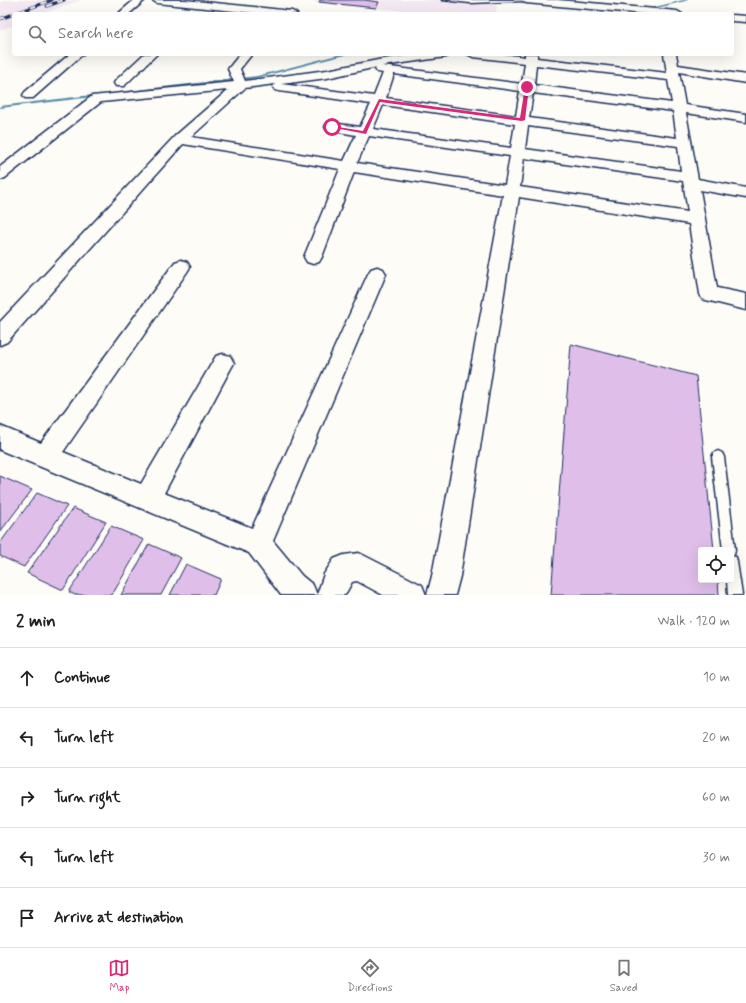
<!DOCTYPE html>
<html lang="en">
<head>
<meta charset="utf-8">
<style>
	:root { --surface:#fff; --page:#f2f2f2; --text:#202124; --muted:#757577; --line:#e0e0e0; --accent:#db2777 }
	body { margin:0; font-family:Mynerve,sans-serif; background:var(--page); color:var(--text) }
	.controls { position:absolute; right:12px; bottom:12px; display:grid; overflow:hidden; border-radius:4px; box-shadow:0 4px 16px #0002 }
	.controls button { width:36px; height:36px; display:grid; place-items:center; padding:0; border:0; border-bottom:1px solid var(--line); background:var(--surface); color:var(--text); font:20px sans-serif }
	.stop { position:absolute; width:12px; height:12px; margin:-9px; border:3px solid #db2777; border-radius:50%; background:#fff }
	.stop.end { background:#db2777; border-color:#fff; box-shadow:0 1px 4px #0008 }
	.list { margin:0; padding:0; list-style:none }
	h2 { display:flex; justify-content:space-between; align-items:center; height:52px; margin:0; padding:0 16px; font-size:17px }
	h2 small { font-size:13px; font-weight:400; color:var(--muted) }
	.list li { display:grid; grid-template-columns:26px 1fr auto; gap:12px; align-items:center; box-sizing:border-box; height:60px; padding:0 16px; border-top:1px solid var(--line) }
	.list b { display:block; font-size:15px; white-space:nowrap }
	.list em { font-size:13px; font-style:normal; color:var(--muted) }
	.icon { flex:none; width:22px; height:22px; fill:none; stroke:currentColor; stroke-width:2; stroke-linecap:round; stroke-linejoin:round }
	.map { position:relative; flex:none; width:746px; height:595px; overflow:hidden }
	.search { position:absolute; background:var(--surface); box-shadow:0 4px 16px #0002; left:12px; right:12px; top:12px; height:44px; display:flex; align-items:center; gap:10px; box-sizing:border-box; padding:0 14px; border-radius:4px; color:var(--muted); font-size:15px }
	.sheet { height:352px; background:var(--surface) }
	nav { display:flex; justify-content:space-around; align-items:center; box-sizing:border-box; height:56px; border-top:1px solid var(--line); background:var(--surface); font-size:11px; color:var(--muted) }
	nav a { display:grid; justify-items:center; gap:2px }
	nav .on { color:var(--accent) }
	.map>svg:first-child { display:block }
	.built { fill:#f4e9f3 }
	.lines { fill:none; stroke-linecap:round; stroke-linejoin:round }
	.stream { fill:#558ba8; fill-rule:evenodd }
	.building { fill:#dfbeea; stroke:#1b2f5e }
	.service-casing { stroke:#1b2f5e; stroke-width:3 }
	.minor-casing { stroke:#1b2f5e; stroke-width:3 }
	.service { fill:#fdfcf7; fill-rule:evenodd }
	.minor { fill:#fdfcf7; fill-rule:evenodd }
	.rail-casing { stroke:#1b2f5e; stroke-width:3 }
	.rail { stroke:#fdfcf7; stroke-width:2; stroke-dasharray:5.5; stroke-linecap:butt }
	.route { fill:#db2777 }
</style>
</head>
<body>
<div class="map">
<svg width="746" height="595" viewBox="0 0 746 595">
	<rect width="100%" height="100%" fill="#fdfcf7"/>
	<filter id="ink" filterUnits="userSpaceOnUse"><feTurbulence type="fractalNoise" baseFrequency=".025" numOctaves="2"/><feDisplacementMap in="SourceGraphic" scale="8" xChannelSelector="R" yChannelSelector="G"/><feConvolveMatrix kernelMatrix="1 2 1 2 8 2 1 2 1" color-interpolation-filters="sRGB"/></filter>
	<g filter="url(#ink)">
		<!-- built -->
		<g class="built">
			<path d="M7,0H81L41,14H14V25L0,30V3Z"/>
			<path d="M316,0H497L496,14H443L314,3Z"/>
		</g>
		<g class="lines">
			<!-- stream -->
			<g class="stream">
				<path d="M683,0H689L634,14H627Z"/>
				<path d="M341,54H348L257,78L111,95L109,94L111,93L257,76Z"/>
				<path d="M100,94H102V96L0,108V106Z"/>
			</g>
		</g>
		<!-- building -->
		<g class="building">
			<path d="M320,0H364L379,2L376,8L319,2Z"/>
			<path d="M571,344L696,376L714,550H701V580H718L719,595H551Z"/>
			<path d="M0,476L32,490L0,532Z"/>
			<path d="M37,493L67,506L24,567L0,556V543Z"/>
			<path d="M73,508L106,522L63,590L27,573Z"/>
			<path d="M111,526L144,540L112,595H75L69,592Z"/>
			<path d="M149,544L181,558L161,595H121Z"/>
			<path d="M186,564L221,579L214,595H170Z"/>
		</g>
		<g class="lines">
			<!-- service casing -->
			<g class="service-casing">
				<g id="service">
					<path d="M442,0H525L523,1L470,3Z"/>
					<path d="M718,451L722,453L724,457L735,550L734,555L731,556L736,557L737,562L742,595H728L727,580H731V550H723L712,457L714,453Z"/>
				</g>
			</g>
			<!-- minor casing -->
			<g class="minor-casing">
				<g id="minor">
					<path d="M134,0H145L129,14H118Z"/>
					<path d="M152,0H185L292,11L297,14H263L157,3Z"/>
					<path d="M521,0H558L677,11L682,14H645L526,3Z"/>
					<path d="M732,15L746,16V22L732,21Z"/>
					<path d="M70,54H83L33,98H25L23,95L25,92Z"/>
					<path d="M144,54H157L124,86H116L114,83L116,80Z"/>
					<path d="M240,54H252L240,69L245,81L327,70L383,59L419,54H452L446,57L382,66L522,84L525,63L473,57L467,54H503L525,57V54H537V58L667,73L664,54H676L678,65L746,75V83L679,72L685,105L746,114V122L686,113L698,179L746,188V198L700,190L717,288L746,294V310L702,299L700,294L689,224L519,197L460,576L455,595H427L432,576L503,195L354,172L322,257L319,262L313,264L307,262L304,257L340,169L183,144L7,342L0,345V322L175,136L228,90L101,102L5,178L0,180V167L92,96L234,82L228,69ZM536,65L668,80L672,103L534,85ZM377,67L375,69L377,72L383,73L374,96L281,84L327,78ZM394,74L520,91L516,116L386,98ZM275,84L273,87L275,90L279,91L371,104L360,127L332,123L327,124L325,127L327,130L356,135L344,161L191,137L245,88ZM533,93L673,111L677,138L529,118ZM383,105L515,124L511,148L373,129ZM528,126L678,146L681,171L525,149ZM369,136L510,156L505,185L357,163ZM524,158L683,181L688,212L520,187Z"/>
					<path d="M181,260L187,262L190,267L187,272L63,452L141,484L216,356L223,354L230,356L234,363L230,370L164,493L252,528L368,274L371,269L377,267L383,269L386,274L273,541L302,576L313,585L317,595L324,574L334,559L344,555L359,553L422,585L426,595H383L357,581L352,582L345,595H281L249,553L0,450V426L41,443L175,262Z"/>
				</g>
			</g>
			<!-- service -->
			<use href="#service" class="service"/>
			<!-- minor -->
			<use href="#minor" class="minor"/>
			<!-- rail casing -->
			<g class="rail-casing">
				<g id="rail">
					<path d="M47,6L64,0"/>
					<path d="M0,19L52,0"/>
				</g>
			</g>
			<!-- rail -->
			<use href="#rail" class="rail"/>
		</g>
	</g>
	<!-- route -->
	<path class="route" d="M527,86L529,87L525,120L522,121L380,102L366,134L330,127L332,126L363,131L379,99L520,118L525,87Z"/>
</svg>
<div class="controls">
<button><svg class="icon" aria-label="locate" viewBox="0 0 24 24"><circle cx="12" cy="12" r="6"/><path d="M12 2v4M12 18v4M2 12h4M18 12h4"/></svg></button>
</div>
<div class="stop" style="left:332px;top:127px"></div>
<div class="stop end" style="left:527px;top:87px"></div>
<div class="search"><svg class="icon" aria-label="search" viewBox="0 0 24 24"><circle cx="10" cy="10" r="6"/><path d="M15 15l6 6"/></svg>Search here</div>
</div>
<section class="sheet">
<h2>2 min<small>Walk · 120 m</small></h2>
<ul class="list">
<li><svg class="icon" aria-label="ahead" viewBox="0 0 24 24"><path d="M12 20V5M6 11l6-6 6 6"/></svg><div><b>Continue</b></div><em>10 m</em></li>
<li><svg class="icon" aria-label="left" viewBox="0 0 24 24"><path d="M17 20v-9H6M10 6l-5 5 5 5"/></svg><div><b>Turn left</b></div><em>20 m</em></li>
<li><svg class="icon" aria-label="right" viewBox="0 0 24 24"><path d="M7 20v-9h11M14 6l5 5-5 5"/></svg><div><b>Turn right</b></div><em>60 m</em></li>
<li><svg class="icon" aria-label="left" viewBox="0 0 24 24"><path d="M17 20v-9H6M10 6l-5 5 5 5"/></svg><div><b>Turn left</b></div><em>30 m</em></li>
<li><svg class="icon" aria-label="arrive" viewBox="0 0 24 24"><path d="M6 21V4h12l-3 4 3 4H6"/></svg><div><b>Arrive at destination</b></div></li>
</ul>
</section>
<nav>
<a class="on"><svg class="icon" aria-label="map" viewBox="0 0 24 24"><path d="M3 6l6-2 6 2 6-2v14l-6 2-6-2-6 2zM9 4v14M15 6v14"/></svg>Map</a>
<a><svg class="icon" aria-label="directions" viewBox="0 0 24 24"><path d="M12 3l9 9-9 9-9-9zM9 14v-3h6M13 9l2 2-2 2"/></svg>Directions</a>
<a><svg class="icon" aria-label="saved" viewBox="0 0 24 24"><path d="M7 4h10v16l-5-4-5 4z"/></svg>Saved</a>
</nav>
</body>
</html>
